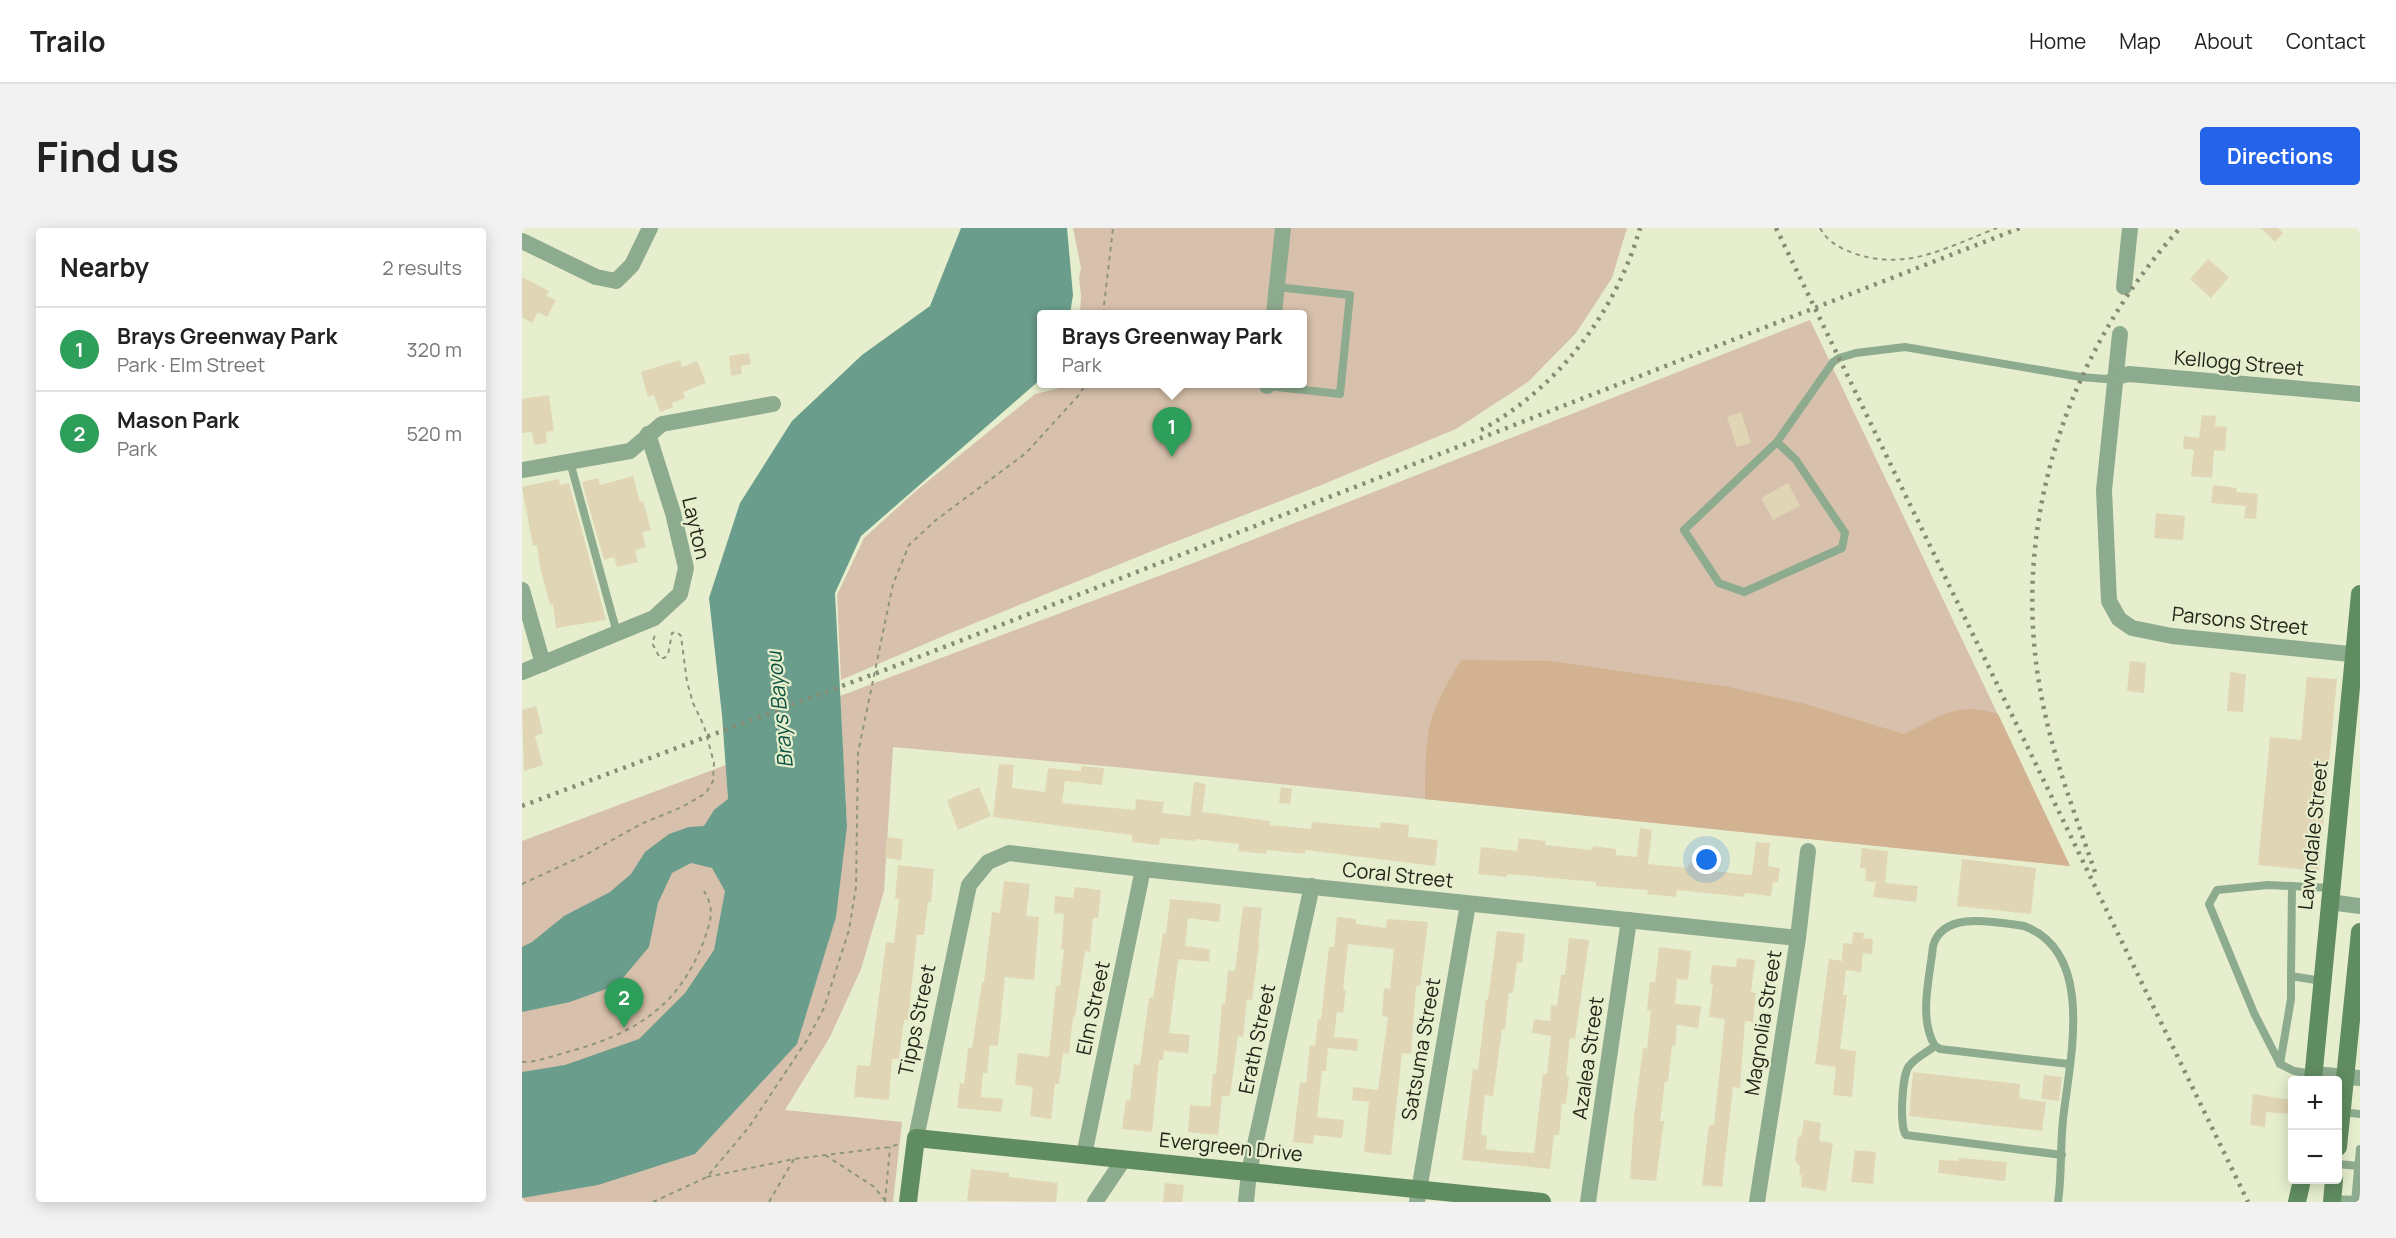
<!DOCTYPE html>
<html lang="en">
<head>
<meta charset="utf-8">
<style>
	:root { --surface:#fff; --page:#f2f2f2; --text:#222; --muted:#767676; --line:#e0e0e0; --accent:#2563eb }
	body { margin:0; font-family:Manrope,sans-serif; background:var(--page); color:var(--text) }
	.controls { position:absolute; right:18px; bottom:18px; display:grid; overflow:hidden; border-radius:6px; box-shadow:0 3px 15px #0003 }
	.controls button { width:54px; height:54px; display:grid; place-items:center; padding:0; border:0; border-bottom:2px solid var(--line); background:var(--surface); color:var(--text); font:30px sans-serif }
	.you { position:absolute; left:1185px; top:632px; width:21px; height:21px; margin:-15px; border:4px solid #fff; border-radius:50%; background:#1a73e8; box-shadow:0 0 0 9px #1a73e833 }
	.badge { display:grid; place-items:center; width:39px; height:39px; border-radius:50%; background:var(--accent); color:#fff; font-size:20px; font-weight:700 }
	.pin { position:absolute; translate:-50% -50px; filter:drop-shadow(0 2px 3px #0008) }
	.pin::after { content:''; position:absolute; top:32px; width:21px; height:18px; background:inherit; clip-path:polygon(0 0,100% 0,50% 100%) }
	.popup { position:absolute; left:515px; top:82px; width:270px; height:78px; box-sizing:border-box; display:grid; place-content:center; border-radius:6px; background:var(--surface); filter:drop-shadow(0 2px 4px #0005); font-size:20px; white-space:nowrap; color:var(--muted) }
	.popup b { font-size:22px; color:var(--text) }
	.popup::after { content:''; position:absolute; left:50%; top:100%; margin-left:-12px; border:12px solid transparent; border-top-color:var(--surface) }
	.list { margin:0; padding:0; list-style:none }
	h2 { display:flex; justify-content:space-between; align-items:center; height:78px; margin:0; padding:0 24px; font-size:26px }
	h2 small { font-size:20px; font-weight:400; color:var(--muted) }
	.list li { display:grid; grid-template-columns:39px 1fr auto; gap:18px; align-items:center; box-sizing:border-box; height:84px; padding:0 24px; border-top:2px solid var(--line) }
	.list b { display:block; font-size:22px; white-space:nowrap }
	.list p { margin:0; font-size:20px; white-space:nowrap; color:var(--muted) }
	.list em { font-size:20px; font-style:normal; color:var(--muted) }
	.map { position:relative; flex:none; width:1838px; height:974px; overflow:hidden; border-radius:6px }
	header { display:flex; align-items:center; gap:36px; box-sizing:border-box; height:84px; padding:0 30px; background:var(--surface); border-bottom:2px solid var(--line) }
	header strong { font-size:28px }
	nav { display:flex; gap:33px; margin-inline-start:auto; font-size:21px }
	.intro { display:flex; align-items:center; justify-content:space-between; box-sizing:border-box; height:144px; padding:0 36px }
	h1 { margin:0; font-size:42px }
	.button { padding:15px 27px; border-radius:6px; background:var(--accent); color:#fff; font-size:21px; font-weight:700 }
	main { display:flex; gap:36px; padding:0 36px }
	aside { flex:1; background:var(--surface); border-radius:6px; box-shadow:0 3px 15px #0003 }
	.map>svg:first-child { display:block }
	.green { fill:#d8c1ac }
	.forest { fill:#d3b291 }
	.water { fill:#6b9d8c }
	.building { fill:#e0d6b5 }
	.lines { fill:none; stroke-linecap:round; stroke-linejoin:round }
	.path { stroke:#8f957d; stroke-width:2; stroke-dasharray:4.5 4.5; stroke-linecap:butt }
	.lane { stroke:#8dab8e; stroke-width:8 }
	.street { stroke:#8dab8e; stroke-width:16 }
	.secondary { stroke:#608c61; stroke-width:18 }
	.rail { stroke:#868c75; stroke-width:4.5; stroke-dasharray:3 6; stroke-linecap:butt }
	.labels { text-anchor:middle; stroke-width:4.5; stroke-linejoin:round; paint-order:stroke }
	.street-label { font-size:20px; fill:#222519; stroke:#e6eecd }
	.water-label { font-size:21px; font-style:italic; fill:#0a5140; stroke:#e6eecd }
</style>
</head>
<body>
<header>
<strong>Trailo</strong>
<nav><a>Home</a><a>Map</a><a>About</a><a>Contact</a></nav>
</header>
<div class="intro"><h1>Find us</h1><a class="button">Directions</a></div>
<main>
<aside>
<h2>Nearby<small>2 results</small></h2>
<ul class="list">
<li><span class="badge" style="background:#2e9e5b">1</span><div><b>Brays Greenway Park</b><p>Park · Elm Street</p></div><em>320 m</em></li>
<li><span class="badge" style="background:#2e9e5b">2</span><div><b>Mason Park</b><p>Park</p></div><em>520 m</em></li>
</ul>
</aside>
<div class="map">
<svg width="1838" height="974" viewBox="0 0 1838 974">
	<rect width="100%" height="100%" fill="#e6eecd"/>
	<!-- green -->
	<g class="green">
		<path d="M551,0H1105L1090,50L1054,105L1006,154L934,201L797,258L645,317L426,406L319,452L315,367L342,310L395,262L513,166L535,161L537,156H780V86H558L559,68L557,50L559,40Z"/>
		<path d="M1288,92L1548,638L604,540L371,519L362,663L339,741L308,809L263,882L380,894L371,974H0V613L204,537L209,626L325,598L318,468L674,334Z"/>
	</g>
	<!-- forest -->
	<path class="forest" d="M939,432L1029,433L1207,459L1280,475L1382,506C1420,488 1434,473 1476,486L1548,638L903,571C903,547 903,524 907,500C912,476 927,453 939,432Z"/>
	<!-- water -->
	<path class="water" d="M439,0H545L551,67L548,86H520L519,151L339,308L313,365L325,598L314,689L275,816L173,926L76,957L0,970V844L43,837L117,811L163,765L192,722L203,663L190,640L169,635L150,645L136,675L127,719L95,757L48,774L0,784V719L10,714L42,688L88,664L109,646L123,624L147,606L167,599L182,598L192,582L206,571L200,487L187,370L218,275L270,193L340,127L408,78Z"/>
	<!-- building -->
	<g class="building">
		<path d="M1739,0H1756L1761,5L1753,14Z"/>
		<path d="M1686,31L1707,49L1689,70L1668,51Z"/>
		<path d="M0,49L27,63L24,68L34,72L25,89L16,84L10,95L0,89Z"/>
		<path d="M227,125L229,136L219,138L220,146L209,148L207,128Z"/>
		<path d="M158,132L160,139L175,133L184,155L161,164L163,170L150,175L151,179L138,184L132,167L126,169L119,144Z"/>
		<path d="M27,167L32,203L24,204L25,215L12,217L10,204L0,205V171Z"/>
		<path d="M1219,184L1229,215L1215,219L1205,189Z"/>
		<path d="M1680,187L1694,188L1693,198L1705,199L1703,223L1692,222L1690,250L1669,248L1672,222L1661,221L1662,208L1677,210Z"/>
		<path d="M111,248L118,274L121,273L129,302L120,304L124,319L113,322L116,334L95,339L92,329L82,332L60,254L76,250L78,257Z"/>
		<path d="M37,251L38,257L47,255L84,392L34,400L31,376L28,377L18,339L15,317L11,318L0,259Z"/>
		<path d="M1266,255L1278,278L1251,292L1239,270Z"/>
		<path d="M1691,257L1715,260L1714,264L1736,266L1734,291L1722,290L1724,278L1689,275Z"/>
		<path d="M1634,285L1663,288L1661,312L1632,310Z"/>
		<path d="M1608,433L1624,435L1622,465L1605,463Z"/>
		<path d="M1708,444L1724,446L1721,484L1705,483Z"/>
		<path d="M1785,449L1815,451L1797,643L1736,637L1748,509L1779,512Z"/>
		<path d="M14,478L21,505L13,508L21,537L2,543L0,482Z"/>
		<path d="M477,536L492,537L490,560L523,564L526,540L559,543V538L582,540L580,557L543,553L540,575L613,582L614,571L642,574L640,585L668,588L672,554L684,556L680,584L748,593V597L789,601L790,594L858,600L859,594L887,597L886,609L916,612L913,638L783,622V626L745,622L744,626L716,623L717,616L673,611V613L638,610L637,617L610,614V607L471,589Z"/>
		<path d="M457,559L469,588L436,602L425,572Z"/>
		<path d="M759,559L770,561L768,576L757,575Z"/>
		<path d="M1118,600L1130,602L1126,636L1166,640L1167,635L1191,637L1190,643L1230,647L1234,614L1248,615L1246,638L1258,640L1256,654H1251L1249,668L1223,665L1222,669L1155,662L1154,669L1125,666L1126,662L1074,658V654L985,646V649L956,646L959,619L995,623L997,610L1024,613L1023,617L1070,622L1071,618L1094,621V627L1115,629Z"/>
		<path d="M365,609L381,611L379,632L363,630Z"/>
		<path d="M1340,620L1366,623L1363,655L1396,658L1394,674L1351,669L1354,654L1343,653L1344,641L1338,640Z"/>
		<path d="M1440,631L1514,640L1509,686L1435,678Z"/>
		<path d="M376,637L412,641L409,674H406L402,707H395L386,792H382L377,831H370L367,872L332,869L335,837L348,838L364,714L372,715L377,671L373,670Z"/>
		<path d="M482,653L508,656L504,688L517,689L512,752L483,749L476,818L468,817L465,845H461L459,869L481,871L479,884L435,880L438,855L442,856L446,820H450L460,754H462L470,684L478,685Z"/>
		<path d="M553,659L579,662L576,690H571L568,724L563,723L553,789H551L547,826L541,825L537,856H533L529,891L508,888L511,859L493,857L496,825L527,829L534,758H538L542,721H539L542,686L532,685L533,668L551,670Z"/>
		<path d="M648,671L699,676L697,694L666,690L663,718L688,721L687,734L657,731L656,733L647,805L668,807L666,825L642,823L641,832H637L630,904L600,901L604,872L608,873L612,836L618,837L627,770H631L641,705L644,706Z"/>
		<path d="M721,678L740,680L736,715L737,716L730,772L725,771L721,809L716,808L708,868H700L696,907L666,904L668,877L688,879L691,846H694L700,776H703L706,742L713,743Z"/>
		<path d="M815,689L834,691V696L864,700L865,691L906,694L898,758H894L889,826L880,825L869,927L842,924L847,874L830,872L831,859L856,862L866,789L860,788L862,760L868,761L872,721L826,716L821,761L824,762L821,785L815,784L812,809L836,811L835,823L806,820L804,843H800L795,889L822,892L820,910L792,907L791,916L771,914L778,854L784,855L788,817L793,818L796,791H799L807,719H812Z"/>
		<path d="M975,703L1003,706L1000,735L995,734L991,765H987L983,801H980L971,868L963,867L959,907L965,908L964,921L992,924L1012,925L1021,846H1025L1029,808L1010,805L1012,791L1028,793L1029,777L1035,778L1039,747H1043L1047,710L1067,712L1053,811L1048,810L1044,848L1047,849L1044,876L1040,875L1037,907H1032L1028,941L940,932L951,841L956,842L964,772H966Z"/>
		<path d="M1331,704L1342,705L1341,710L1351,711L1350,726L1341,725L1339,744L1324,742L1321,767H1325L1318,821L1334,823L1330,869L1311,867L1314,839L1293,836L1307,731L1320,733L1321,715L1330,716Z"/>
		<path d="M1137,719L1169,723L1166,752L1155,751L1153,776L1179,778L1176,800L1155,797L1153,818H1150L1146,854L1143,853L1138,893H1142L1134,953L1108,951L1112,890L1121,820L1125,821L1129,782H1125L1128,754H1133Z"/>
		<path d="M1215,730L1233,732L1229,764L1234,765L1231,794L1223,793L1218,860L1211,859L1200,959L1180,957L1187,897H1192L1203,791L1187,789L1191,756H1188L1190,737L1214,739Z"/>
		<path d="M1391,844L1498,856L1497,870L1524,874L1520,903L1387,888Z"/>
		<path d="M1522,847L1540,849L1537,873L1519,871Z"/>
		<path d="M1731,866L1770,872V886L1744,884L1743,899L1728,897Z"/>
		<path d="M1282,892L1299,895L1297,913L1311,915L1304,963L1279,959L1280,947H1277L1278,939L1273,932L1276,909H1279Z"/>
		<path d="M1333,922L1354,924L1351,956L1329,954Z"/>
		<path d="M1437,930L1485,934L1483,953L1416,945L1417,932L1436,933Z"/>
		<path d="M449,941L487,945V949L536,955L534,974L445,973Z"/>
		<path d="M643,955L662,957L660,974H641Z"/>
	</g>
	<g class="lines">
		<!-- path -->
		<g class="path">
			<path d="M1298,0C1305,13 1317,20 1331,25C1385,44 1425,19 1475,0"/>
			<path d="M581,86L591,0"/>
			<path d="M0,656L65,626L119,596L160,579L184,565L191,553L192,535L182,498L171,475L165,454L159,408L155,404L150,405L146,427L142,430H138L130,415L133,407"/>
			<path d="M0,834C17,834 33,827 49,823C113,805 156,779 181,715C188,695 194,682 182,663"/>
			<path d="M303,927L351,958L363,972"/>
			<path d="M185,949L272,931L368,919L377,916"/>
			<path d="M131,974L185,949L227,899L285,812L302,780L327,702L334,659L336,525L371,356L387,317L414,292L504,225L556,168L564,156"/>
			<path d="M247,974L272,931"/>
			<path d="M363,974L368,919"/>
		</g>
		<!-- lane -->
		<g class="lane">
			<path d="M745,158L818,166L828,67L755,59"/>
			<path d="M1255,214L1274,232L1323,305L1320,320L1222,364L1197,355L1162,302L1255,214L1311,134L1317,130L1334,125L1383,119L1559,149L1583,151L1594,149"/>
			<path d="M48,234L95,405"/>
			<path d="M1770,658L1769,748L1800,753"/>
			<path d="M1413,818C1405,824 1393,830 1387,838C1380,847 1377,898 1384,907L1540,927"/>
			<path d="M1758,836L1769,771V748"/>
			<path d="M1791,846L1772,843L1758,836L1732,785L1687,676L1695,662L1746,657L1809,660"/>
			<path d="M1819,884L1838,886"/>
			<path d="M1816,936L1836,938"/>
			<path d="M1810,971L1833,972"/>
			<path d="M1536,974C1540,947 1538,920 1541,892C1547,834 1575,725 1502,698C1472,694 1421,682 1411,718C1408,749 1396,790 1413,818L1418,821L1547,836"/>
			<path d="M1833,974L1838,921"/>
		</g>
		<!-- street -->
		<g class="street">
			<path d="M0,13L74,49L94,53L110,37L128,0"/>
			<path d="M1602,59L1608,0"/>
			<path d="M752,86L761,0"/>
			<path d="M1598,106L1582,262L1587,373L1597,391L1610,400L1650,408L1838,427"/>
			<path d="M1594,149L1607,146L1838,166"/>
			<path d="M745,158V156"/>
			<path d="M0,242L108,223L140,196L251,176"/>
			<path d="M0,362L21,436"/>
			<path d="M0,444L132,390L158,366L164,340L151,285L126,206"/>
			<path d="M1807,674L1838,678"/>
			<path d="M1791,846L1838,850"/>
			<path d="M394,910L447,657L466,634L487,625L621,641L1276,710"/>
			<path d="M562,927L621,641"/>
			<path d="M573,974L602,931"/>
			<path d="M724,974L727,944L790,658"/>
			<path d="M895,974L946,676"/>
			<path d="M1066,974L1107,692"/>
			<path d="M1235,974L1276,710L1286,623"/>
		</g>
		<!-- secondary -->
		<g class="secondary">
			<path d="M1791,852L1838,366"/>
			<path d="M1816,919L1838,704"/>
			<path d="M386,974L394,910L1020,974"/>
			<path d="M1775,974L1780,952"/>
			<path d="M1810,974L1812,952"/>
		</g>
		<!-- rail -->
		<g class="rail">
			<path d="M1254,0L1726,974"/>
			<path d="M959,202C1036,160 1094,84 1118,0"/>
			<path d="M0,578L376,437L1498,0"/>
			<path d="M1573,644C1553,586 1530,527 1519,466C1487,298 1545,125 1658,0"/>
		</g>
	</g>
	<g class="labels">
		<!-- street labels -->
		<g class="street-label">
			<text transform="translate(1717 135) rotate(5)" y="7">Kellogg Street</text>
			<text transform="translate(174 300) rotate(77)" y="7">Layton</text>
			<text transform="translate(1718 393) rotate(6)" y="7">Parsons Street</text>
			<text transform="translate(1791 607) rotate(-84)" y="7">Lawndale Street</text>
			<text transform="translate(876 647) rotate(6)" y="7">Coral Street</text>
			<text transform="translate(571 780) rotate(-78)" y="7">Elm Street</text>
			<text transform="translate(395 792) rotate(-78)" y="7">Tipps Street</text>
			<text transform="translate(1241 795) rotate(-81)" y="7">Magnolia Street</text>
			<text transform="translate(735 811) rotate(-78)" y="7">Erath Street</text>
			<text transform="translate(899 821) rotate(-80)" y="7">Satsuma Street</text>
			<text transform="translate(1066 830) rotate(-82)" y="7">Azalea Street</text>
			<text transform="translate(709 919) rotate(6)" y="7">Evergreen Drive</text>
		</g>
		<!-- water labels -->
		<g class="water-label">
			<text transform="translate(258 482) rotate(-96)" y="7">Brays Bayou</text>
		</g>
	</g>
</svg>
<div class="controls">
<button>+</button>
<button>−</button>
</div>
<div class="you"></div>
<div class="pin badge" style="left:650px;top:229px;background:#2e9e5b">1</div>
<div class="popup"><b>Brays Greenway Park</b>Park</div>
<div class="pin badge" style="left:102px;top:800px;background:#2e9e5b">2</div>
</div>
</main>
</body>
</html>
